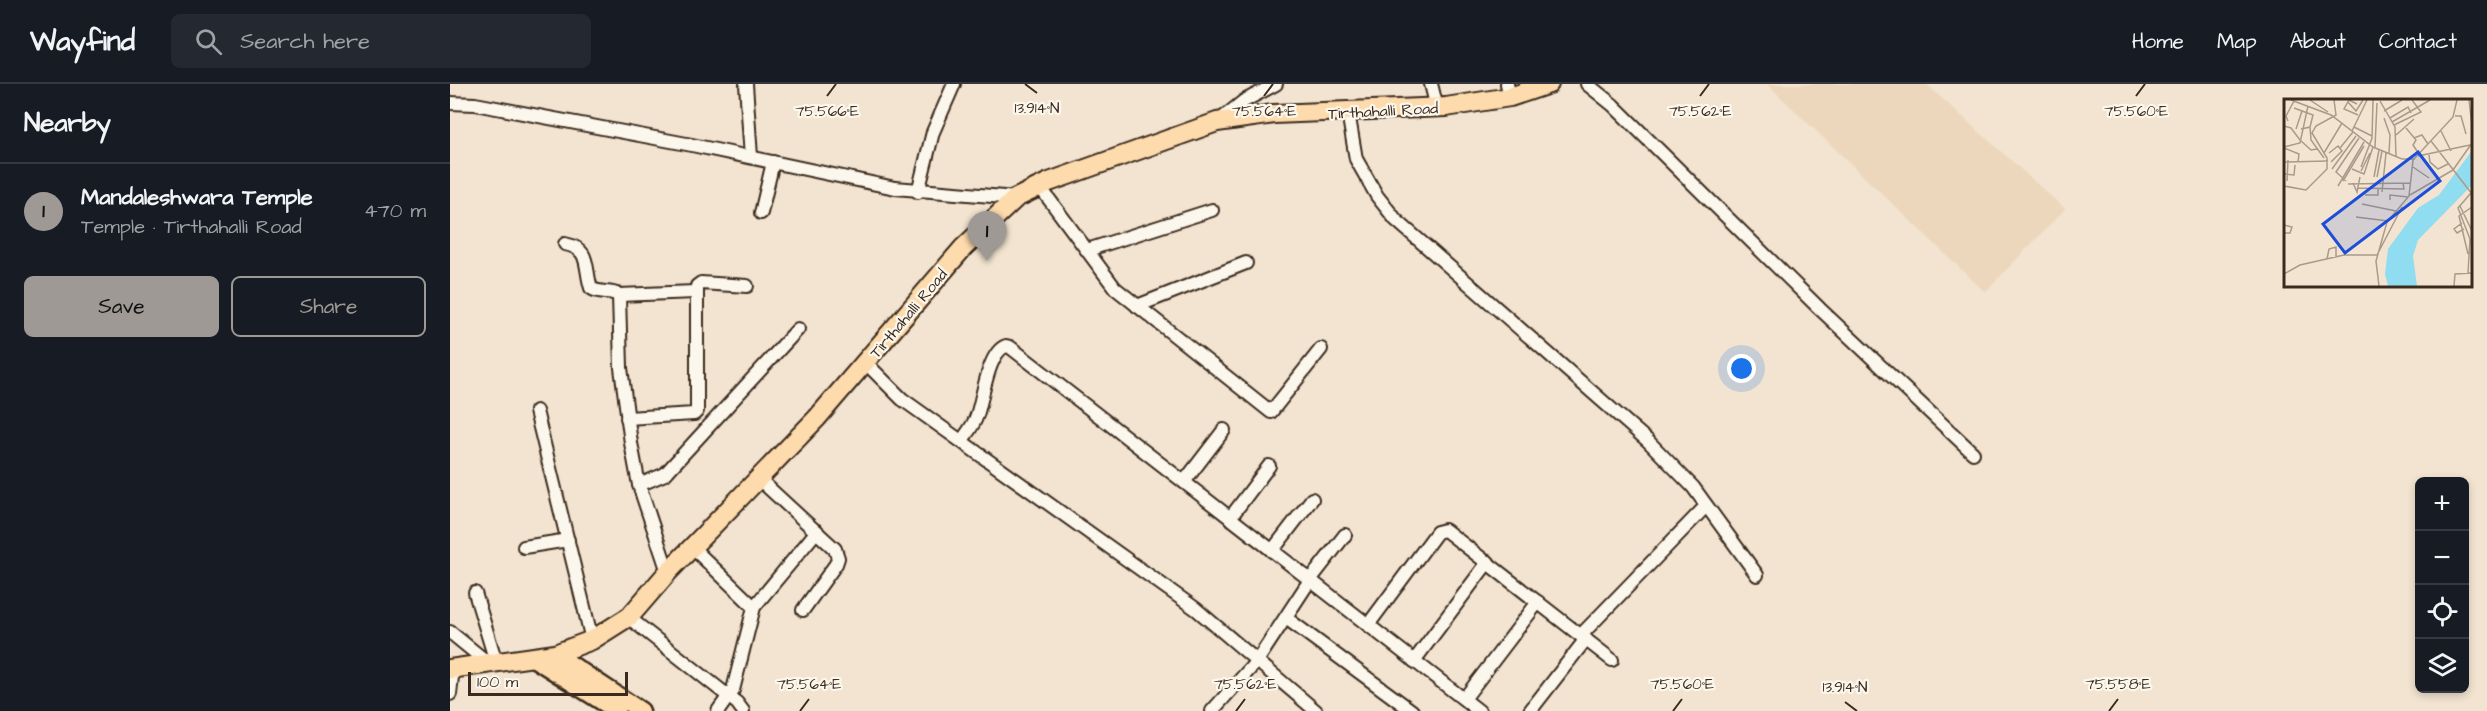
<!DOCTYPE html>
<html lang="en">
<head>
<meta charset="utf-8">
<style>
	:root { --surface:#171b24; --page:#242831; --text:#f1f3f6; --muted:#9ea1a6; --line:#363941; --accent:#9f9995 }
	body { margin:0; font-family:"Architects Daughter",sans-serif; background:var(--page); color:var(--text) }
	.controls { position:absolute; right:18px; bottom:18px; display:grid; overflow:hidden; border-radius:9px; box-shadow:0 3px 9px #0003 }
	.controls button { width:54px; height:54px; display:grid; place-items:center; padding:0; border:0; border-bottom:2px solid var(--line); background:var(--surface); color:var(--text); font:30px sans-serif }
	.scale { position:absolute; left:18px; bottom:15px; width:160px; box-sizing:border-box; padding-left:6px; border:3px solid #3b2a1e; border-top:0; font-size:16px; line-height:21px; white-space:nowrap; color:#3b2a1e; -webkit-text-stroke:4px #fbf7ec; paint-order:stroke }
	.you { position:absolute; left:1292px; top:285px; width:21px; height:21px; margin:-15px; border:4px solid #fff; border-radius:50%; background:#1a73e8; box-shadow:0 0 0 9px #1a73e833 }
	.badge { display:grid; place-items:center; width:39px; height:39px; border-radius:50%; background:var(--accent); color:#111; font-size:20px; font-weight:700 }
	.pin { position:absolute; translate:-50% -50px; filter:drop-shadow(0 2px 3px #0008) }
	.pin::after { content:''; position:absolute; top:32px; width:21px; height:18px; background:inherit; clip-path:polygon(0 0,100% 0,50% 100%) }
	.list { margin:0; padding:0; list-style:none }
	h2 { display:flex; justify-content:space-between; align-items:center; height:78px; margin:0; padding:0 24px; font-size:26px }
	h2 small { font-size:20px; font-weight:400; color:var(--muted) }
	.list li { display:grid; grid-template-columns:39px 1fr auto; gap:18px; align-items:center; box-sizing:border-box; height:96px; padding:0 24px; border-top:2px solid var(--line) }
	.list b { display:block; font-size:22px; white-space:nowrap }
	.list p { margin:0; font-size:20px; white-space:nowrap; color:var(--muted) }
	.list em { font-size:20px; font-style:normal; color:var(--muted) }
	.actions { display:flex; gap:12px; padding:18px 24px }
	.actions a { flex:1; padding:14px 0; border:2px solid var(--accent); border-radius:9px; text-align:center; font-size:21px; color:var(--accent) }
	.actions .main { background:var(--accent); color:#111 }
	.icon { flex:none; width:33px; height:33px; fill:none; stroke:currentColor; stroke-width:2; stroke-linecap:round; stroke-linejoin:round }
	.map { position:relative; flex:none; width:2037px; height:627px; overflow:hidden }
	header { display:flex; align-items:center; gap:36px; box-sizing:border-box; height:84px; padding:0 30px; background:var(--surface); border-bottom:2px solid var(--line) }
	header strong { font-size:28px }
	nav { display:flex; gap:33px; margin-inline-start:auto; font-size:21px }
	.search { width:420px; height:54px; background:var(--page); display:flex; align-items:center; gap:15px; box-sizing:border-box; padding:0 21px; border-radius:9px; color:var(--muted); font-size:22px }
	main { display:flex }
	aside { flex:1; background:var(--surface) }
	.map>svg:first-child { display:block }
	.built { fill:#ecd7bc }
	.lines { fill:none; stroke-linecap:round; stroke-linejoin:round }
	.minor-casing { stroke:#3b2a1e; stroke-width:16 }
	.major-casing { stroke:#3b2a1e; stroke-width:21 }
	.highway-casing { stroke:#3b2a1e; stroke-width:22 }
	.minor { stroke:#fbf7ec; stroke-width:12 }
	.major { stroke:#fedbac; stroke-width:16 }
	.highway { stroke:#fedbac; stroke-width:18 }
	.ticks { fill:none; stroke:#3b2a1e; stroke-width:2 }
	.labels { text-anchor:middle; stroke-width:4.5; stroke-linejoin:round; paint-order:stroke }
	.street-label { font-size:16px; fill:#3b2a1e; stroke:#fbf7ec }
	.inset-road { fill:none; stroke:#a99a89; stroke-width:1.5 }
	.view { fill:#1d4ed8; fill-opacity:0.15; stroke:#1d4ed8; stroke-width:3 }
	.inset-edge { fill:none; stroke:#3b2a1e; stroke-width:3 }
	.ticks-label { font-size:15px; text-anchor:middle; fill:#3b2a1e; stroke:#fbf7ec; stroke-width:4.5; stroke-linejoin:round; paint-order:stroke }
</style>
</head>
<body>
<header>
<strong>Wayfind</strong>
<div class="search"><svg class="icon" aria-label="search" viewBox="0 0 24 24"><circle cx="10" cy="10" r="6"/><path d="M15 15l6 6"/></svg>Search here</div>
<nav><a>Home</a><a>Map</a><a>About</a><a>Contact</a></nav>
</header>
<main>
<aside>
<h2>Nearby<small></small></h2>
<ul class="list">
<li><span class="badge">1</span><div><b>Mandaleshwara Temple</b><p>Temple · Tirthahalli Road</p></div><em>470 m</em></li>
</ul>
<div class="actions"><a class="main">Save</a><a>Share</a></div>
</aside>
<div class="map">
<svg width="2037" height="627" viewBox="0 0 2037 627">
	<rect width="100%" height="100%" fill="#f2e4d0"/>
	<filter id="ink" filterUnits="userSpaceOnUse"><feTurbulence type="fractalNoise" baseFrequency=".0167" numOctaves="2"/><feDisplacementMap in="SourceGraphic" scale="12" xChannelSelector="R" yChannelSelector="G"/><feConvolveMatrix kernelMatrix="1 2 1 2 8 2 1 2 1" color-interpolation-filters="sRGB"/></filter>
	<g filter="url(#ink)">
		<!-- built -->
		<path class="built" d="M1317,0H1476L1615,125L1535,208Z"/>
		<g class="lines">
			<!-- minor casing -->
			<g class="minor-casing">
				<g id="minor">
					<path d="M296,0L301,73"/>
					<path d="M981,0L987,24"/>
					<path d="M1057,0L1060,13"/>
					<path d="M1137,0L1163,21L1370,225L1523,369"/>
					<path d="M0,19L25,20L242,61L445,104L566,114"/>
					<path d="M898,28L906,75L927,112L946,136L1198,357L1243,403L1307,491"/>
					<path d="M769,37L794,17L826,0"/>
					<path d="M590,103L665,204L821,328L871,265"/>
					<path d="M468,108L483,48L504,0"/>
					<path d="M311,129L323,78"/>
					<path d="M115,160C141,165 134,182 141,204C149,210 160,206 169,211L245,208"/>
					<path d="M637,166L762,126"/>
					<path d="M169,211L171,284L181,359L189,401L218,488"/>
					<path d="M687,222L796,179"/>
					<path d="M416,279L452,315L746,525L866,627"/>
					<path d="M86,327L142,556"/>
					<path d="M177,334L244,330L247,327V202L251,199L297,202"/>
					<path d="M512,356C518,348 524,341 527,331C533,314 538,268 556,262L560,263L1029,627"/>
					<path d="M309,395L385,465L388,474L386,480L353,526"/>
					<path d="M734,398L774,346"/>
					<path d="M189,401L215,390L348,245"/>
					<path d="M780,434L819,382"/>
					<path d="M74,463L118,456"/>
					<path d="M243,464L304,523"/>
					<path d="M822,467L862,415"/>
					<path d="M25,509L46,578"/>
					<path d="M178,533L287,619L293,627"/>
					<path d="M836,534L962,627"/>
					<path d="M918,541L987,448L995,446L1162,576"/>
					<path d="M0,548L38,579"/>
					<path d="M1131,551L1256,422"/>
					<path d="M964,577L1038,478"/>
					<path d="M0,610L3,584"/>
					<path d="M1014,615L1088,518"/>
					<path d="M268,627L283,606L304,523L367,447"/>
					<path d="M762,627L807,577L860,496L895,451"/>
					<path d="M1080,627L1136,555"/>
				</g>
			</g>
			<!-- major casing -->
			<g class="major-casing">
				<g id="major">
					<path d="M105,570L191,627"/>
					<path d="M83,574L167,627"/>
				</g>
			</g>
			<!-- highway casing -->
			<g class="highway-casing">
				<path id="highway" d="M0,585L105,570L142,556L180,532L218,488L367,334L513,164L566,114L599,98L767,38L824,30L996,23L1060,13L1099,0"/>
			</g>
			<!-- minor -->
			<use href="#minor" class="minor"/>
			<!-- major -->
			<use href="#major" class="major"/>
			<!-- highway -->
			<use href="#highway" class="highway"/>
		</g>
	</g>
	<!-- ticks -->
	<path class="ticks" d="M575,0L587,9M377,12L386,0M814,12L823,0M1250,12L1259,0M1686,12L1695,0M1395,618L1407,627M350,627L359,615M786,627L795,615M1223,627L1232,615M1659,627L1668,615"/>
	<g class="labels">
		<!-- street labels -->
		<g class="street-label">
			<text transform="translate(933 26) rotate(-3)" y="6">Tirthahalli Road</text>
			<text transform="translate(458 229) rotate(-50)" y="6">Tirthahalli Road</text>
		</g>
	</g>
	<!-- overview -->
	<g transform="translate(1834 15)">
		<rect width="188" height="188" fill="#f2e4d0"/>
		<path d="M187,53V87L134,141L129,157L133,187H104L101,175L104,150L134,109L155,96Z" fill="#90dcf0"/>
		<path class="inset-road" d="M7,1L47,16L89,48L118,60H131M26,1L44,13M185,1L188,27M96,2L111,28L112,57M64,3L72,12L79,1M73,5L65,1L60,10L74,16M10,9L29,16L26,28L17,30M100,12L118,1M171,17H177L182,35M100,19L106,36L105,54M106,19L124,8L127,14M4,22L2,17L10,2M108,23L146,1M110,26L137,13L128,1M0,27L7,29L16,41M26,28L27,41L40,59M70,28L88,37M122,29L132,41L129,46L135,55M12,30L18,12M68,32L83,1M157,32L167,52M112,36L130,20M130,39L138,36L144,45M16,41L27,51L33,50M147,42L188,95M0,48L16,44L24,7M91,48L93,4M0,49L15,55L14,63M56,49L69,33M40,54L58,24M45,54L54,47L58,52L47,63M145,56L146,63L154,70L164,65M134,57L186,46M0,63L44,62M77,68L88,39L89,1M129,68L145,79M48,70L72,37M68,70L80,75L89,48M169,71L188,44M77,72L86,54M0,75L10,76L11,66M90,78L95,51M93,78L98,52M3,82L4,61M59,82L80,47M62,82L52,73L75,39M69,84L73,93L76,78M64,85L126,84M0,87L22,91L43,70V59L28,34L32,27L52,16L50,1M54,87L80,43M74,89L120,90L119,84M98,93L102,54M81,96H94V89M126,96L169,71M106,101V96L124,98M78,105L112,112M176,107L188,132M72,118L104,122M178,124L170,130L173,134L180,130M0,126L8,128L6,134H0M184,155L175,117L188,108M43,160L45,150L52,148V158M184,174L186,140L174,109L187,94M0,175L16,166L60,156H93L118,108M95,187L92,162L103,123L125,97L129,61L169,18L173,1M170,187L171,175L188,174"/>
		<path class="view" d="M134,53L156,82L61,154L39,125Z"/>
		<rect width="188" height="188" class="inset-edge"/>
	</g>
	<g class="ticks-label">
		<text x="587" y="29">13.914°N</text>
		<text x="377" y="32">75.566°E</text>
		<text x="814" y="32">75.564°E</text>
		<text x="1250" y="32">75.562°E</text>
		<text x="1686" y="32">75.560°E</text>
		<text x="359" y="605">75.564°E</text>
		<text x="795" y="605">75.562°E</text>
		<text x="1232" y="605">75.560°E</text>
		<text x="1668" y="605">75.558°E</text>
		<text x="1395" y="608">13.914°N</text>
	</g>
</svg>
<div class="controls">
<button>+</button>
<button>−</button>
<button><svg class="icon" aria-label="locate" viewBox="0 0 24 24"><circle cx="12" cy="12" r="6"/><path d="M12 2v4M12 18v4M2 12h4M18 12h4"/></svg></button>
<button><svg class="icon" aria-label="layers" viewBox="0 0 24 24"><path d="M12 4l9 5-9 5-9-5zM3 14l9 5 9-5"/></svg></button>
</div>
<div class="scale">100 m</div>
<div class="you"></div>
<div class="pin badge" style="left:537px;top:177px">1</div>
</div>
</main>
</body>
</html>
